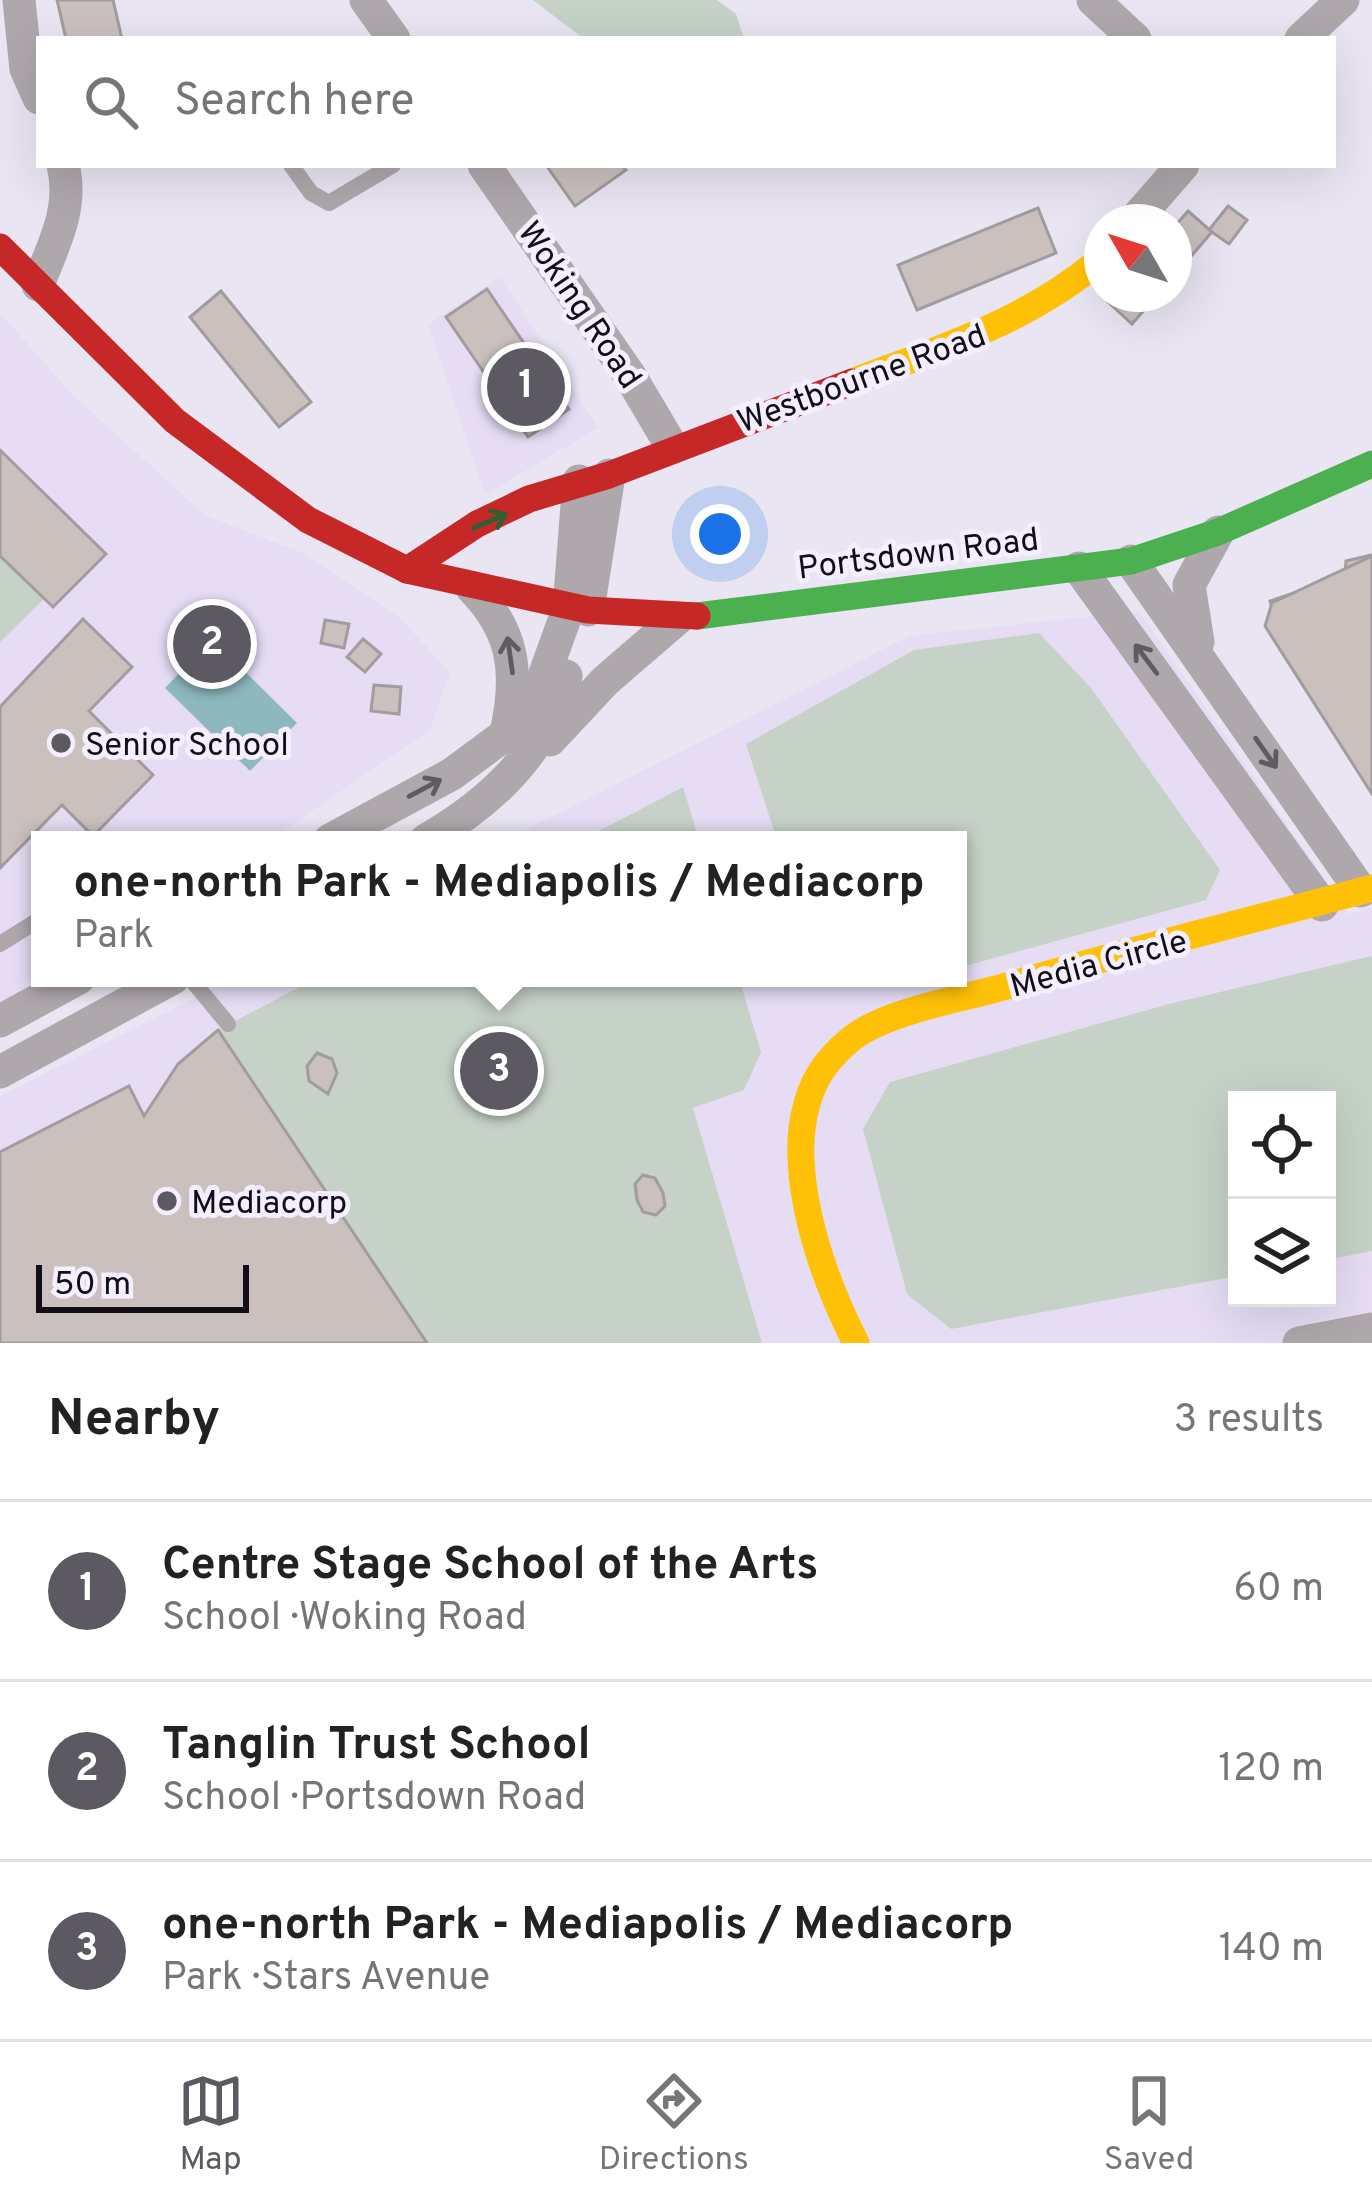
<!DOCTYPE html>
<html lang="en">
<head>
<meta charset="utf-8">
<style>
	:root { --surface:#fff; --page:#f6f6f6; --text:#222; --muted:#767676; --line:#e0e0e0; --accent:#5d5963 }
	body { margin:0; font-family:Overpass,sans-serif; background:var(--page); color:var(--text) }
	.controls { position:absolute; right:36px; bottom:36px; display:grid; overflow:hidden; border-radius:0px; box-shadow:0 12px 48px #0002 }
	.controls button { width:108px; height:108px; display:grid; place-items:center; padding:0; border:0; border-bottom:3px solid var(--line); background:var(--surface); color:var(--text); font:60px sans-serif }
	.compass { position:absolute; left:1084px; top:204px; width:108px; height:108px; border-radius:50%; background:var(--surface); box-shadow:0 12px 48px #0002; rotate:309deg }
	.scale { position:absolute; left:36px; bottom:30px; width:213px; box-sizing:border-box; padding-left:12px; border:6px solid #110e16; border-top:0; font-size:33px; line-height:42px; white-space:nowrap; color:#110e16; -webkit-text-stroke:9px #f4eefe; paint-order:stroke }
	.you { position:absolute; left:720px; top:534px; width:42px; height:42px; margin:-30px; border:9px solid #fff; border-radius:50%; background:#1a73e8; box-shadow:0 0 0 18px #1a73e833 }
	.badge { display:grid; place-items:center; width:78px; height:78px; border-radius:50%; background:var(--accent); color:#fff; font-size:39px; font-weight:700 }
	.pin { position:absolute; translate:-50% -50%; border:6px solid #fff; box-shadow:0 3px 12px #0006 }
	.popup { position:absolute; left:31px; top:831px; width:936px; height:156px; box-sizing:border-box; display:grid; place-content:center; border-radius:0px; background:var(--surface); filter:drop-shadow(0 3px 9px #0005); font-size:39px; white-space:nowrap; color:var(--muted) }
	.popup b { font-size:45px; color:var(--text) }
	.popup::after { content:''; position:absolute; left:50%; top:100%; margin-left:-24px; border:24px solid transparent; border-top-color:var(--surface) }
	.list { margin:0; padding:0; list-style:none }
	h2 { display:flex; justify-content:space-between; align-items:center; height:156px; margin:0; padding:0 48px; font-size:51px }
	h2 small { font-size:39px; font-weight:400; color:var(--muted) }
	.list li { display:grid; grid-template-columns:78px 1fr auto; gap:36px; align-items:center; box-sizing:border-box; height:180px; padding:0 48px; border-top:3px solid var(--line) }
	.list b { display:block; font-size:45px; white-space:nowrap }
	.list p { margin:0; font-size:39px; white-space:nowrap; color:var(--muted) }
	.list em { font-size:39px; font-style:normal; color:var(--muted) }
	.icon { flex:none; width:66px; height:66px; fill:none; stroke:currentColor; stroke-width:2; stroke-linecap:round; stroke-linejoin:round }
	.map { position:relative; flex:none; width:1372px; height:1343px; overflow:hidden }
	.search { position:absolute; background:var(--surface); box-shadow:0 12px 48px #0002; left:36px; right:36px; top:36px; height:132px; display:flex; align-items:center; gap:30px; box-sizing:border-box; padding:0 42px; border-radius:0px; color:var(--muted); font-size:45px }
	.sheet { height:696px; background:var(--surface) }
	nav { display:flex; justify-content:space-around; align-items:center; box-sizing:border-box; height:168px; border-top:3px solid var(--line); background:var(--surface); font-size:33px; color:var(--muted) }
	nav a { display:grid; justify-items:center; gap:6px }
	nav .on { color:var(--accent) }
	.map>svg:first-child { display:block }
	.built { fill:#e6ddf5; fill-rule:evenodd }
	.green { fill:#c6d2c8 }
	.water { fill:#8db8be }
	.building { fill:#cac1bf; stroke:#a19c9e; stroke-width:3 }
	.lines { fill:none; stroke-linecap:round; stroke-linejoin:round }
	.lane { stroke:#aea7ac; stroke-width:16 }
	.street { stroke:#aea7ac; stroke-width:33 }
	.fast { stroke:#4caf50; stroke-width:27 }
	.slow { stroke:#ffc107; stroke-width:27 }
	.jam { stroke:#c62828; stroke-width:27 }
	.oneway { stroke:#2e5e33 }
	.oneway2 { stroke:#605a61 }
	.poi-dot { fill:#5d5963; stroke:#f4eefe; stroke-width:4.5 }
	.labels { text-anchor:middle; stroke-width:10; stroke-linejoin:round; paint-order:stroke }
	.street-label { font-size:33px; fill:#110e16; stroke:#f4eefe }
	.poi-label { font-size:33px; fill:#110e16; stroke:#f4eefe; text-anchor:start }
</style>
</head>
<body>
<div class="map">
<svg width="1372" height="1343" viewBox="0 0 1372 1343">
	<rect width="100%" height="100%" fill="#eae5f3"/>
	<!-- built -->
	<g class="built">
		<path d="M500,277L598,428L485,495L428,324Z"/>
		<path d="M0,313L73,395L205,515L302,553L399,617L450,672L430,731L269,840H40V978H48L0,1007Z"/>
		<path d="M1139,611L1349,914L1372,907V1343H0V1096L234,978H958V840H506L909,636ZM1237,1100H1327V1298H1237Z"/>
	</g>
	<!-- green -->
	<g class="green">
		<path d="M533,0H717L736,14L744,39H584Z"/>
		<path d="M0,555L44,599L0,642Z"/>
		<path d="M1039,633L1091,688L1220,870L1206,900L958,968V840H777L746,744L914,650Z"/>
		<path d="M683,787L699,840H582Z"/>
		<path d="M1372,956V1251L1327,1260V1100H1237V1276L951,1329L907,1294L863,1129L890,1082L1169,1004Z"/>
		<path d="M317,978H739L761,1052L744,1090L693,1108L762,1343H427L218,1030Z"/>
	</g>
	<!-- water -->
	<path class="water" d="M212,639L297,723L250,771L165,688Z"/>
	<!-- building -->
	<g class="building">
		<path d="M57,0H113L122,39H66Z"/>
		<path d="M546,165H622L626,170L575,206Z"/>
		<path d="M1228,206L1247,220L1229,244L1209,230Z"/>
		<path d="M1038,208L1056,253L917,310L898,265Z"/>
		<path d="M1188,211L1212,232L1174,276V227Z"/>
		<path d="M487,289L569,409L528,437L446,317Z"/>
		<path d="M221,291L311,402L279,427L190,317Z"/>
		<path d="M1115,294H1158L1132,324L1108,302Z"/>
		<path d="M0,450L106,554L53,607L0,556Z"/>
		<path d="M1371,555L1372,672L1361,669L1355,647L1347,649L1351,667L1299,676L1291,644L1304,637L1297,628H1277L1270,601L1320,584L1321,590L1332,588L1335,599L1343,597L1346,561Z"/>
		<path d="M1372,556V794L1265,626L1272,603Z"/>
		<path d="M83,619L132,667L89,711L153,775L93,836L62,805L0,868V707Z"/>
		<path d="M325,620L349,624L344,648L321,643Z"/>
		<path d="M363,639L381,654L365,672L347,657Z"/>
		<path d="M374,685L401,687L399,714L371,711Z"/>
		<path d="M218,1030L427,1343H0V1152L129,1086L144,1116L178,1064Z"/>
		<path d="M317,1053L332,1059L337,1073L328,1094L309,1081L307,1066Z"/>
		<path d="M643,1175L655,1178L663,1193L665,1206L656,1215L643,1212L637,1200L635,1184Z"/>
	</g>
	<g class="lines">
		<!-- lane -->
		<g class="lane">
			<path d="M291,165L311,193L329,203L393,165"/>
			<path d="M0,944L40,919"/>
			<path d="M190,978L228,1024"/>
		</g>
		<!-- street -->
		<g class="street">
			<path d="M19,0L26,69L39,98"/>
			<path d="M366,0L394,39"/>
			<path d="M1093,0L1135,39"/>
			<path d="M1301,39L1343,0"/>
			<path d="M484,165L630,376L672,447"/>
			<path d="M1133,222L1183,165"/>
			<path d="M38,285C53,245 74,209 63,165"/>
			<path d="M1131,561L1361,891"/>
			<path d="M1079,568L1322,905"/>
			<path d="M472,588C515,632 519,674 506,733"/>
			<path d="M588,610L609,475"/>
			<path d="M1198,642L1189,585L1218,532"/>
			<path d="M550,740L605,681L678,618"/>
			<path d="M330,840L452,774L506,734L535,701L569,607L579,481"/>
			<path d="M426,840C492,802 545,752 566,676"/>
			<path d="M0,1021L79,978"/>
			<path d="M0,1072L173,978"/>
			<path d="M1299,1343L1372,1329"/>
		</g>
		<!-- fast -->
		<path class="fast" d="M697,616L1131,561L1218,532L1372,464"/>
		<!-- slow -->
		<g class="slow">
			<path d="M852,382C941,348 1029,321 1102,258"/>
			<path d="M856,1343C819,1270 772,1141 824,1067C837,1050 853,1035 872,1026C911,1007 961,999 1003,987C1125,951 1249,921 1372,888"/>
		</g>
		<!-- jam -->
		<g class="jam">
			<path d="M0,247L175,421L308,520L407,570L588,610L697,616"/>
			<path d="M407,570L477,524L529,499L609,475L852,382"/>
		</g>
	</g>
	<!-- one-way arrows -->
	<defs><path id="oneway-shaft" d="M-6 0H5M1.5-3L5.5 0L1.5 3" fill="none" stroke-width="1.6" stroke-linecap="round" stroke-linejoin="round" transform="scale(3)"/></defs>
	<use class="oneway" href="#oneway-shaft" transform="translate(490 521) rotate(-23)"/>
	<g class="oneway2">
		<use href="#oneway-shaft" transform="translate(510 655) rotate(-98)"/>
		<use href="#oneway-shaft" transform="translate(1146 659) rotate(-127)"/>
		<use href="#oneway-shaft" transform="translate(1266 753) rotate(55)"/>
		<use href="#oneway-shaft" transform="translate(425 788) rotate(-28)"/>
	</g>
	<!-- markers -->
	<g class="poi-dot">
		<circle cx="61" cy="743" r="12"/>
		<circle cx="167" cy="1201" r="12"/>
	</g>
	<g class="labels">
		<!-- street labels -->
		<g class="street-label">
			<text transform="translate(581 304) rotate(56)" y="12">Woking Road</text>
			<text transform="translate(861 377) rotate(-20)" y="12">Westbourne Road</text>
			<text transform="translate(918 552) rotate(-7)" y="12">Portsdown Road</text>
			<text transform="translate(1098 962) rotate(-15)" y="12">Media Circle</text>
		</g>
		<!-- poi labels -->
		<g class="poi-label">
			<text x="85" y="755">Senior School</text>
			<text x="191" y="1213">Mediacorp</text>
		</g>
	</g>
</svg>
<div class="controls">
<button><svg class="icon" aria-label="locate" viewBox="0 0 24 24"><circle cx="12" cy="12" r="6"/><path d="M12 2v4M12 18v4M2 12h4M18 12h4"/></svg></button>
<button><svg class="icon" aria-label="layers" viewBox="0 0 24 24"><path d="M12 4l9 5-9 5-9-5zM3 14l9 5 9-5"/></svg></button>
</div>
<svg class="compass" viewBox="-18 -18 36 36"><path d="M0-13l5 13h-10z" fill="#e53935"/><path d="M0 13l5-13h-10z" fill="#767676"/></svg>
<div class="scale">50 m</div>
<div class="you"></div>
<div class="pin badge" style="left:526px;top:387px">1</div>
<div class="pin badge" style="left:212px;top:644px">2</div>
<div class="pin badge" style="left:499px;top:1071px">3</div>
<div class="popup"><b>one-north Park - Mediapolis / Mediacorp</b>Park</div>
<div class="search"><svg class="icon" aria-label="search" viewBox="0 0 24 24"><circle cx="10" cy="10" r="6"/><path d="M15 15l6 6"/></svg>Search here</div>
</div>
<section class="sheet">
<h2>Nearby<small>3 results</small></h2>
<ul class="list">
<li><span class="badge">1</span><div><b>Centre Stage School of the Arts</b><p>School · Woking Road</p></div><em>60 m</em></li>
<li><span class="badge">2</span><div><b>Tanglin Trust School</b><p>School · Portsdown Road</p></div><em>120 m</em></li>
<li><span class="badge">3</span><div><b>one-north Park - Mediapolis / Mediacorp</b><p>Park · Stars Avenue</p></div><em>140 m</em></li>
</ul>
</section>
<nav>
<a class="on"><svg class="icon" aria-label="map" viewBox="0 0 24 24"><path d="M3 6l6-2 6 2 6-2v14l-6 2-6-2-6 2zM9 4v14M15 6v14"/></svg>Map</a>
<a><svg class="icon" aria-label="directions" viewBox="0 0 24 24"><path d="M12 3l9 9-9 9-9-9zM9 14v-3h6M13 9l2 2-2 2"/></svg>Directions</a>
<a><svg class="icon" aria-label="saved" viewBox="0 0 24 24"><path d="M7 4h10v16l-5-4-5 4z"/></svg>Saved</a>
</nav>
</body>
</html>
